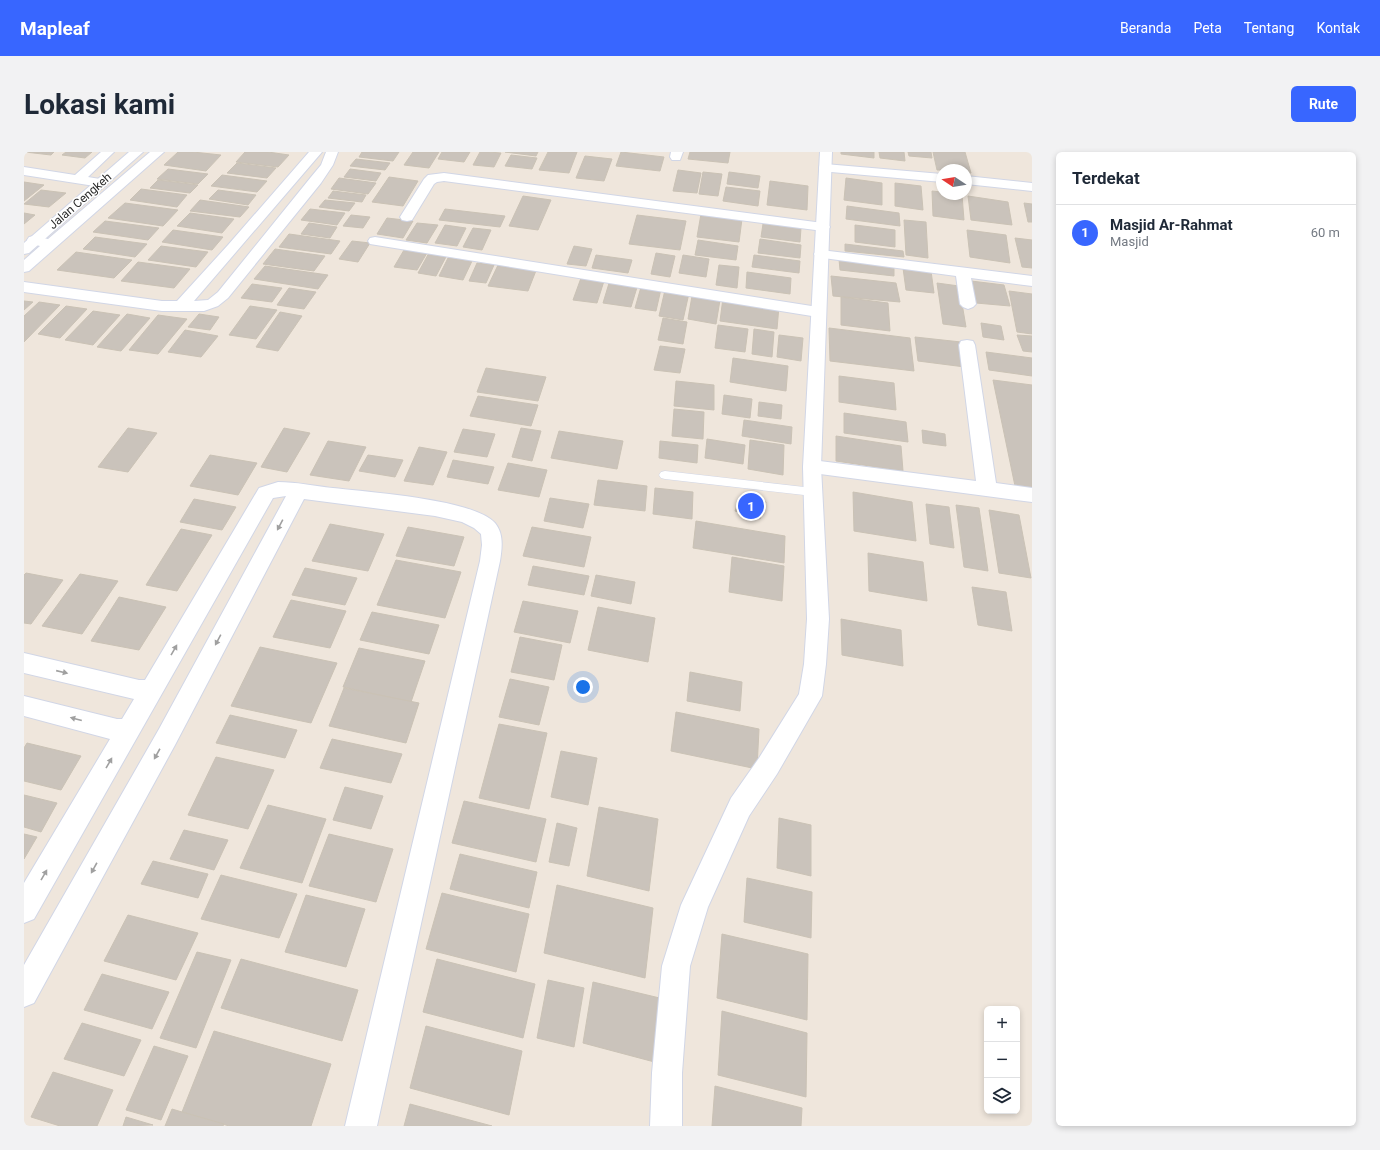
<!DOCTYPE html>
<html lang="id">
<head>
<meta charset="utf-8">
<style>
	:root { --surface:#fff; --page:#f2f2f3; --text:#1f2937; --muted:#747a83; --line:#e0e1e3; --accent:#3866ff }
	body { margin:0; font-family:Roboto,sans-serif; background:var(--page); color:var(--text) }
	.controls { position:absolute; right:12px; bottom:12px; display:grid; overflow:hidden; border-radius:6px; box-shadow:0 2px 6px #0003 }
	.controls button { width:36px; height:36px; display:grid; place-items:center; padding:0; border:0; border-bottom:1px solid var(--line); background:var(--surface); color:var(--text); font:20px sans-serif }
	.compass { position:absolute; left:912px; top:12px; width:36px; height:36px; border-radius:50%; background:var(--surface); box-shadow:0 2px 6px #0003; rotate:282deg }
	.you { position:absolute; left:559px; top:535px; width:14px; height:14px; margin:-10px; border:3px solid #fff; border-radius:50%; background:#1a73e8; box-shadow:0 0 0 6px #1a73e833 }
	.badge { display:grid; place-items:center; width:26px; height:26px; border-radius:50%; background:var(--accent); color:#fff; font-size:13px; font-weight:700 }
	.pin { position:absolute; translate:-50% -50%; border:2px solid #fff; box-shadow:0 1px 4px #0006 }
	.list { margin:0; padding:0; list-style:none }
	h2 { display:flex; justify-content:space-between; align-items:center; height:52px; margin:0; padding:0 16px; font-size:17px }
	h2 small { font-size:13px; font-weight:400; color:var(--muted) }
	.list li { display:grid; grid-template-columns:26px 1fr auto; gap:12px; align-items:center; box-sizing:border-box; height:56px; padding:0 16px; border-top:1px solid var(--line) }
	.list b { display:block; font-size:15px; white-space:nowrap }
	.list p { margin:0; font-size:13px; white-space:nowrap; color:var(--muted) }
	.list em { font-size:13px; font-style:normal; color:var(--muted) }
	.icon { flex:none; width:22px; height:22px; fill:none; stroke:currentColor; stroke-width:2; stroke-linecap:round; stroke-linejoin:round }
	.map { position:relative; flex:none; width:1008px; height:974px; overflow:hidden; border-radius:6px }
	header { display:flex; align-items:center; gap:24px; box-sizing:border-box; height:56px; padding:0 20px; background:var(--accent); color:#fff }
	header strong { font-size:19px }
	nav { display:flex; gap:22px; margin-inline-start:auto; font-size:14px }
	.intro { display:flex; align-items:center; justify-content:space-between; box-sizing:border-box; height:96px; padding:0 24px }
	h1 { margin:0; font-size:28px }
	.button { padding:10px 18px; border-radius:6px; background:var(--accent); color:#fff; font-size:14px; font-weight:700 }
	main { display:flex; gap:24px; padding:0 24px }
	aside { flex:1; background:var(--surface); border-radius:6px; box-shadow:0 2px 6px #0003 }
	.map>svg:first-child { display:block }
	.building { fill:#cac3bb; stroke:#cac2b5 }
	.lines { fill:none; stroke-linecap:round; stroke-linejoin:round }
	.lane-casing { stroke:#d1d6e6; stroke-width:1 }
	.street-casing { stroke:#d1d6e6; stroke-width:2 }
	.secondary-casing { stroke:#d1d6e6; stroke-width:2 }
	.lane { fill:#fff; fill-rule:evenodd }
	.street { fill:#fff; fill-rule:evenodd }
	.secondary { fill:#fff; fill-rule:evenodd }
	.oneway { fill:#a0a0a0 }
	.labels { text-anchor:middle; stroke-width:3; stroke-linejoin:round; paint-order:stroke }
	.far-street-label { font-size:12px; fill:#2b2b2b; stroke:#fff }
</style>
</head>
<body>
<header>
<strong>Mapleaf</strong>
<nav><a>Beranda</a><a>Peta</a><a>Tentang</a><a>Kontak</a></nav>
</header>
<div class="intro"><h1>Lokasi kami</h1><a class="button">Rute</a></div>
<main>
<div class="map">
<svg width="1008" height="974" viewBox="0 0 1008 974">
	<rect width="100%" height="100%" fill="#efe6dc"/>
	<!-- building -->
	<g class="building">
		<path d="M1,0H30L27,3Z"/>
		<path d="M42,0H68L61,6L38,3Z"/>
		<path d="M154,0H169L197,3L182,19L140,13Z"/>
		<path d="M221,0H244L265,3L254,15L212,10Z"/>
		<path d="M338,0H375L369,9L335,5Z"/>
		<path d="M389,0H415L405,16L380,13Z"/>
		<path d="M418,0H446L440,10L414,7Z"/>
		<path d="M456,0H465L477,1L470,15L449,13Z"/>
		<path d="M481,0H514L512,4Z"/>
		<path d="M524,0H553L545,21L515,18Z"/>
		<path d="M597,0L640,5L636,19L592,14Z"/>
		<path d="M666,0H706L704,11L664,7Z"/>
		<path d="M817,0H850V6L817,2Z"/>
		<path d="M855,0H880L881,9L856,6Z"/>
		<path d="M884,0H907L908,6L885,4Z"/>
		<path d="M909,0H941L947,21H942V18H913Z"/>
		<path d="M487,3L513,6L508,17L481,14Z"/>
		<path d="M561,4L588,7L580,29L552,26Z"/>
		<path d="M332,7L366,11L361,18L326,14Z"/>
		<path d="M213,11L252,16L243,26L203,21Z"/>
		<path d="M144,17L184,22L174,32L133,27Z"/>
		<path d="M326,17L357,21L352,29L320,25Z"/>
		<path d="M654,18L677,21L673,41L649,39Z"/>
		<path d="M679,20L698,22L694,44L675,42Z"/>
		<path d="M705,20L736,24L734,36L703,32Z"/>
		<path d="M198,23L243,29L233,40L187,34Z"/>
		<path d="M365,25L394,29L379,54L348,50Z"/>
		<path d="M315,26L352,31L344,42L307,37Z"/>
		<path d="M822,26L858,31V53L820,48Z"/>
		<path d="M134,28L174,33L166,41L126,36Z"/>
		<path d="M746,29L784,34L783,58L743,53Z"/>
		<path d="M0,30L20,33L0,49Z"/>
		<path d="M871,31L897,34L899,58L871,54Z"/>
		<path d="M702,35L736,39L734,54L699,49Z"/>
		<path d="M117,37L163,43L153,55L106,48Z"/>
		<path d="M17,38L42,41L25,55L0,52Z"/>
		<path d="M194,38L232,43L224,53L185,47Z"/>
		<path d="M309,39L342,43L338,50L304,46Z"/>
		<path d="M908,39L918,40V42L938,43L940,68L909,64Z"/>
		<path d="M499,44L527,48L514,78L485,74Z"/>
		<path d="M944,44L984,50L988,73L947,68Z"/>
		<path d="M176,48L225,55L216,65L166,59Z"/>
		<path d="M301,48L331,51L325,59L295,55Z"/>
		<path d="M101,51L154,58L139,74L84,66Z"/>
		<path d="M1000,51L1008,52V70H1004Z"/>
		<path d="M823,54L875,61L876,74L822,67Z"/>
		<path d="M286,57L321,61L313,73L277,68Z"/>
		<path d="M421,57L481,64L476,75L415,68Z"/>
		<path d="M0,61L11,63L0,72Z"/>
		<path d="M166,61L210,67L198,81L153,74Z"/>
		<path d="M677,62L718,67L715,90L673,85Z"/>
		<path d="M327,63L346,65L339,76L319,74Z"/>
		<path d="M613,63L662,69L656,98L605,92Z"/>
		<path d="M363,66L389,69L379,86L353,82Z"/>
		<path d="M880,68L902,70L904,106L882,103Z"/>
		<path d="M81,69L135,76L124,88L69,80Z"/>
		<path d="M285,71L313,75L306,86L277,82Z"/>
		<path d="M393,71L414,73L403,91L382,88Z"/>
		<path d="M739,72L777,76L776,90L737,85Z"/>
		<path d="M421,73L442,76L433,94L411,91Z"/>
		<path d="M831,73L871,78V95L831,90Z"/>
		<path d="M449,76L467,78L458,98L439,95Z"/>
		<path d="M149,78L199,85L188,98L138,90Z"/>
		<path d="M943,78L982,83L986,111L946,105Z"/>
		<path d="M265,82L316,89L307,102L255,95Z"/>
		<path d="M71,85L123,92L111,105L59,97Z"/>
		<path d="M991,86L1008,88V116L998,115Z"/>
		<path d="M736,87L777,93L776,106L734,101Z"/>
		<path d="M674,88L714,94L712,108L671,103Z"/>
		<path d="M328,89L346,91L334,110L315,107Z"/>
		<path d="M821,92L879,99L880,105L821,99Z"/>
		<path d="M137,94L184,100L172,115L124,108Z"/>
		<path d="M550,94L568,97L562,114L543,112Z"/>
		<path d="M251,97L301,104L290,119L239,112Z"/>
		<path d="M380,98L403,101L393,118L370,115Z"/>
		<path d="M406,99L424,101L412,124L394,121Z"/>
		<path d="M52,100L108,108L90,126L33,118Z"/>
		<path d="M632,101L651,104L646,125L627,122Z"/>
		<path d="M572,103L608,108L604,121L568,116Z"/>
		<path d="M659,103L685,107L682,125L655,121Z"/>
		<path d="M730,103L776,109L775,121L728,115Z"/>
		<path d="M424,106L448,109L439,128L415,124Z"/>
		<path d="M815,107L870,113V124L816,118Z"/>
		<path d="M114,110L166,117L150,136L97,129Z"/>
		<path d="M453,111L470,113L462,131L445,129Z"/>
		<path d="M475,111L513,116L504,139L464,134Z"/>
		<path d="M695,113L715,115L713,136L692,133Z"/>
		<path d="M241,114L304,123L294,137L230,127Z"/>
		<path d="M879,116L907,119L910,141L882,138Z"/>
		<path d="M723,120L767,126L766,142L722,136Z"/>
		<path d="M807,124L872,131L876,150L809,144Z"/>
		<path d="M557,126L580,129L573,151L549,148Z"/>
		<path d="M586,128L614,132L607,155L579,151Z"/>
		<path d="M947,129L980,133L986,154L952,151Z"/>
		<path d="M913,131L935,134L942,175L919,172Z"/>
		<path d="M228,132L258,136L248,150L217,146Z"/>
		<path d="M617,135L637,137L632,159L611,156Z"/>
		<path d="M265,136L292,140L280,157L253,153Z"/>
		<path d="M641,138L665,141L659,168L635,164Z"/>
		<path d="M985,139L1008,142V182L993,180Z"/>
		<path d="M668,144L696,148L692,172L664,167Z"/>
		<path d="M817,145L864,151L866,179L817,173Z"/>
		<path d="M699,146L755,154L753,177L696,169Z"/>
		<path d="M0,149L9,150L0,158Z"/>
		<path d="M15,150L36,153L0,190V164Z"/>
		<path d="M42,154L63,157L36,186L14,182Z"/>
		<path d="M226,154L253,158L232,187L205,183Z"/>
		<path d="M69,159L96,163L69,193L41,188Z"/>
		<path d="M256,160L278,164L254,199L232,195Z"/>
		<path d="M103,162L126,166L97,199L73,195Z"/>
		<path d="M175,162L195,165L186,178L164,175Z"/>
		<path d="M134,163L163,167L134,202L105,198Z"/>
		<path d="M639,166L663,170L659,192L634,188Z"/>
		<path d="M957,171L977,174L980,188L959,185Z"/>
		<path d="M694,173L724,177L721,200L691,196Z"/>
		<path d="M805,176L886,186L890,219L806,209Z"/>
		<path d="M730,177L750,180L748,205L728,202Z"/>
		<path d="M161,178L194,184L177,205L144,200Z"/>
		<path d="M755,183L779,186L777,209L753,205Z"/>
		<path d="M993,183L1008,184V200L999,199Z"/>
		<path d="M891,185L937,190L941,215L894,209Z"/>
		<path d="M636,194L661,197L656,221L630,218Z"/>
		<path d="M962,200L1008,206V224L965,218Z"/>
		<path d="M709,206L764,214L762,239L706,230Z"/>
		<path d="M462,216L522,225L514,249L453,240Z"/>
		<path d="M815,224L870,231L872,258L815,250Z"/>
		<path d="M969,228L1008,233V336L991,334Z"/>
		<path d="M652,229L690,233V258L650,254Z"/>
		<path d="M700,243L728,247L726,266L698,262Z"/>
		<path d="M454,244L514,253L507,274L446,264Z"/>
		<path d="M735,250L758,253L757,267L734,264Z"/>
		<path d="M650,257L680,260L679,287L648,284Z"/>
		<path d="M820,261L882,270L884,290L820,281Z"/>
		<path d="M720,268L768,275L767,292L718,284Z"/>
		<path d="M104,276L133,281L104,320L74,315Z"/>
		<path d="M260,276L286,281L263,320L237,315Z"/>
		<path d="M497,276L517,279L508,309L488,305Z"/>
		<path d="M439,277L471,282L463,305L430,300Z"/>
		<path d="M898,278L921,282L922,294L899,291Z"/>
		<path d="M535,279L599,289L593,317L527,306Z"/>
		<path d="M812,284L877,294L879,319L812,309Z"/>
		<path d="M683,287L721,293L719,312L681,306Z"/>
		<path d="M726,288L760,293L759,323L724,317Z"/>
		<path d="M304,289L342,295L325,329L286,323Z"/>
		<path d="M636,289L674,293L673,311L635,306Z"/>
		<path d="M395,295L423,300L409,333L380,329Z"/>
		<path d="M186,303L233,311L214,343L166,334Z"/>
		<path d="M344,303L379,308L371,325L335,319Z"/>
		<path d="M429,308L470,315L464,332L423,325Z"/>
		<path d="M484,311L523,318L515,345L474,338Z"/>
		<path d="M574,328L623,334L621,359L570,353Z"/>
		<path d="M631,336L669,340L668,367L629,362Z"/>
		<path d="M829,340L888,350L892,389L830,379Z"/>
		<path d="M717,343L742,350L736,367L711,359Z"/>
		<path d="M526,346L565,352L559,376L520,369Z"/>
		<path d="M170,347L212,355L198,378L156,370Z"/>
		<path d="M902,352L925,355L930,396L906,392Z"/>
		<path d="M932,353L955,356L964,419L940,415Z"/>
		<path d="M965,358L995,363L1007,426L975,421Z"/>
		<path d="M672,369L761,384L760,411L669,396Z"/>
		<path d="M306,372L360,382L344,419L288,409Z"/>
		<path d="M384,375L440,385L430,414L372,404Z"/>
		<path d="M508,375L567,385L560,415L499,404Z"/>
		<path d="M157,377L188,383L153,439L122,433Z"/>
		<path d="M844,401L899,410L903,449L845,439Z"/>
		<path d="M708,405L760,414L758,449L705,440Z"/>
		<path d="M372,408L437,420L421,466L353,453Z"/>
		<path d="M509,414L565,424L560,443L504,433Z"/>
		<path d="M281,416L333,426L321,453L268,443Z"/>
		<path d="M2,421L39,428L7,472L0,471V423Z"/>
		<path d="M56,422L94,429L58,482L18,474Z"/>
		<path d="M572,423L611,430L607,452L567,444Z"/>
		<path d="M948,435L982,440L988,479L954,473Z"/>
		<path d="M95,445L142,455L115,498L67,489Z"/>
		<path d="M267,448L322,459L306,496L249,485Z"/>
		<path d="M499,449L554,459L546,491L490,480Z"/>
		<path d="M574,455L631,466L624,510L564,498Z"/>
		<path d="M348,460L415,473L405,502L336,488Z"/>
		<path d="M817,467L877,478L879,514L818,503Z"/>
		<path d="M496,485L538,493L530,528L487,520Z"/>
		<path d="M236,495L313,511L287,571L207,554Z"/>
		<path d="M335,496L401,509L387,550L319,535Z"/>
		<path d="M666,520L718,530L716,559L663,549Z"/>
		<path d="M486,527L525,535L515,573L475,565Z"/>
		<path d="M320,536L395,551L382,591L305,574Z"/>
		<path d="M652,560L735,577L733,617L647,599Z"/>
		<path d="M206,563L273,578L261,606L192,591Z"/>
		<path d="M475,572L523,581L505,657L455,646Z"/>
		<path d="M308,587L378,602L367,631L296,616Z"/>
		<path d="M3,591L57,604L37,638L0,629V596Z"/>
		<path d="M537,599L573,606L564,653L527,645Z"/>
		<path d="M192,605L250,618L224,677L164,663Z"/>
		<path d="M321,635L359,644L347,677L309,668Z"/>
		<path d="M0,643L33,651L17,680L0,675Z"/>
		<path d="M440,649L522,667L512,710L428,691Z"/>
		<path d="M244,653L302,667L278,731L216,716Z"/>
		<path d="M575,655L634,667L625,739L563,724Z"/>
		<path d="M755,666L787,673V724L753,716Z"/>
		<path d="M533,671L553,676L545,714L525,710Z"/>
		<path d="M160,678L204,688L190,718L146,707Z"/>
		<path d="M0,682L13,685L0,707Z"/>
		<path d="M305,682L369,697L352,750L285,734Z"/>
		<path d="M436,702L513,720L505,756L426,737Z"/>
		<path d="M129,709L184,722L174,746L117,732Z"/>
		<path d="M197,723L273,742L255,786L177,767Z"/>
		<path d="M723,726L788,740L787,786L720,770Z"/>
		<path d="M533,733L629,756L621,826L520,801Z"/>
		<path d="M418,741L505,762L492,820L402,797Z"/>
		<path d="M282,743L341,757L322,815L261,800Z"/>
		<path d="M104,763L174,781L152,828L80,809Z"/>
		<path d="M698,782L784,802L783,868L693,846Z"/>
		<path d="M173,800L207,808L172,896L136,886Z"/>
		<path d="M217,807L334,838L318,889L197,856Z"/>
		<path d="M413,807L511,832L499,886L399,860Z"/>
		<path d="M78,822L145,840L128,877L60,858Z"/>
		<path d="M524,828L560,836L550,895L513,886Z"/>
		<path d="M569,830L644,848L638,912L559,891Z"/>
		<path d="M698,859L783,881L782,945L694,923Z"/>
		<path d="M58,871L117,888L100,924L40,907Z"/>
		<path d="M402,874L498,899L485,963L386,936Z"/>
		<path d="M190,879L307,912L287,974H205L158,960Z"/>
		<path d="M130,894L164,904L137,968L102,958Z"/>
		<path d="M29,920L89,938L73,974H36L7,965Z"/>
		<path d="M691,934L778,956L777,974H688Z"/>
		<path d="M386,952L468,974H380Z"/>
		<path d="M148,957L158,960L200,972L199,974H141Z"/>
		<path d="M102,965L129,973L99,974Z"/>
	</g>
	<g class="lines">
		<!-- lane casing -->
		<g class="lane-casing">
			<path id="lane" d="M641,319L789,336L793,337L795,340L793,343L789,344L641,327L637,326L635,323L637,320Z"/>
		</g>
		<!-- street casing -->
		<g class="street-casing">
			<g id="street">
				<path d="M77,0H90L64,25L82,28L84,31L82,34L77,35L0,23V15L51,23Z"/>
				<path d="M126,0H140L5,119L0,120V108L16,94L5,91L3,88L5,85L10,84L24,87Z"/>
				<path d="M285,0H298L170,149L184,148L194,140L287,25L297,13L302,0H314L309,13L297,31L204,146L194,154L180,159H138L0,140V130L138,149H153L204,93Z"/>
				<path d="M647,0H659L656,8H648L646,5Z"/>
				<path d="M801,12L918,22V30L796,19L795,16L796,13Z"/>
				<path d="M420,21L799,71L804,72L806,75L804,78L799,79L420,29L413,30L410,32L388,68L383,69L378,68L376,65L400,27L404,23Z"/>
				<path d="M942,24L1008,31V39L942,32Z"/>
				<path d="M351,85L794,155L800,157L802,160L800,163L794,165L346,92L344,89L346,86Z"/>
				<path d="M797,98L1008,124V134L947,126L952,152L949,155L944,157L939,155L936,152L932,124L792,105L790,102L792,99Z"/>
				<path d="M943,188L949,189L951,193L972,331L1008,336V350L781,320L779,315L781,310L788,308L952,329L935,193L937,189Z"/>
				<path d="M254,330C272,330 290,334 309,336C342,340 450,347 471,371C480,382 478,396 476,409L353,974H321L456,409L458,393L457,382L450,376L438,370L411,364L280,347L151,593L10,851L0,855V813L135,577L262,344L249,346L10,767L0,771V731L86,587L0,564V544L93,567H98L110,547L0,521V501L115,528H121L235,336Z"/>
			</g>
		</g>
		<!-- secondary casing -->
		<g class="secondary-casing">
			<g id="secondary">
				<path d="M105,0H119L5,101L0,102V91Z"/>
				<path d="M796,0H808L797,315L805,467L802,512L798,544L753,622L725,664L684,755L666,814L658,921V974H626L628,921L638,814L657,753L707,646L735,606L775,542L780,512L783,467L779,315Z"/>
			</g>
		</g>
		<!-- lane -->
		<use href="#lane" class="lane"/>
		<!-- street -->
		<use href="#street" class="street"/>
		<!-- secondary -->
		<use href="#secondary" class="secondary"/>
	</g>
	<!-- one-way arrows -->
	<defs><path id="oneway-solid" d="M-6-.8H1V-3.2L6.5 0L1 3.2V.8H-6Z"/></defs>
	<g class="oneway">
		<use href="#oneway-solid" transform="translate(256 373) rotate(118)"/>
		<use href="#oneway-solid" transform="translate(194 488) rotate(118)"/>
		<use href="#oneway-solid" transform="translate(150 498) rotate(-60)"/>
		<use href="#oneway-solid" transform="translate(38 520) rotate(13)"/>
		<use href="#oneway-solid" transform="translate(52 567) rotate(-165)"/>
		<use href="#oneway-solid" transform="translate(133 602) rotate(119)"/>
		<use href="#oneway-solid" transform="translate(85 611) rotate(-60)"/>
		<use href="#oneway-solid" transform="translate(70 716) rotate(119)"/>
		<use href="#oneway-solid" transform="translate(20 723) rotate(-60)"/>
	</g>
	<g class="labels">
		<!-- far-street labels -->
		<g class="far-street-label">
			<text transform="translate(56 49) rotate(-41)" y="4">Jalan Cengkeh</text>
		</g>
	</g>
</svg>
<div class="controls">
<button>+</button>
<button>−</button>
<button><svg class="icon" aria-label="layers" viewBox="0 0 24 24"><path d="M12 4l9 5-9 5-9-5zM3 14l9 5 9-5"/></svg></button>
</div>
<svg class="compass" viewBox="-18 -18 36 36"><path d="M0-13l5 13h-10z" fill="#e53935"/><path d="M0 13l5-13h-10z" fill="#747a83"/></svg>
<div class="you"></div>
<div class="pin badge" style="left:727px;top:354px">1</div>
</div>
<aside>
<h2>Terdekat<small></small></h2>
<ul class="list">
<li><span class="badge">1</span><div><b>Masjid Ar-Rahmat</b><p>Masjid</p></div><em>60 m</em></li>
</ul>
</aside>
</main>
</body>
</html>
